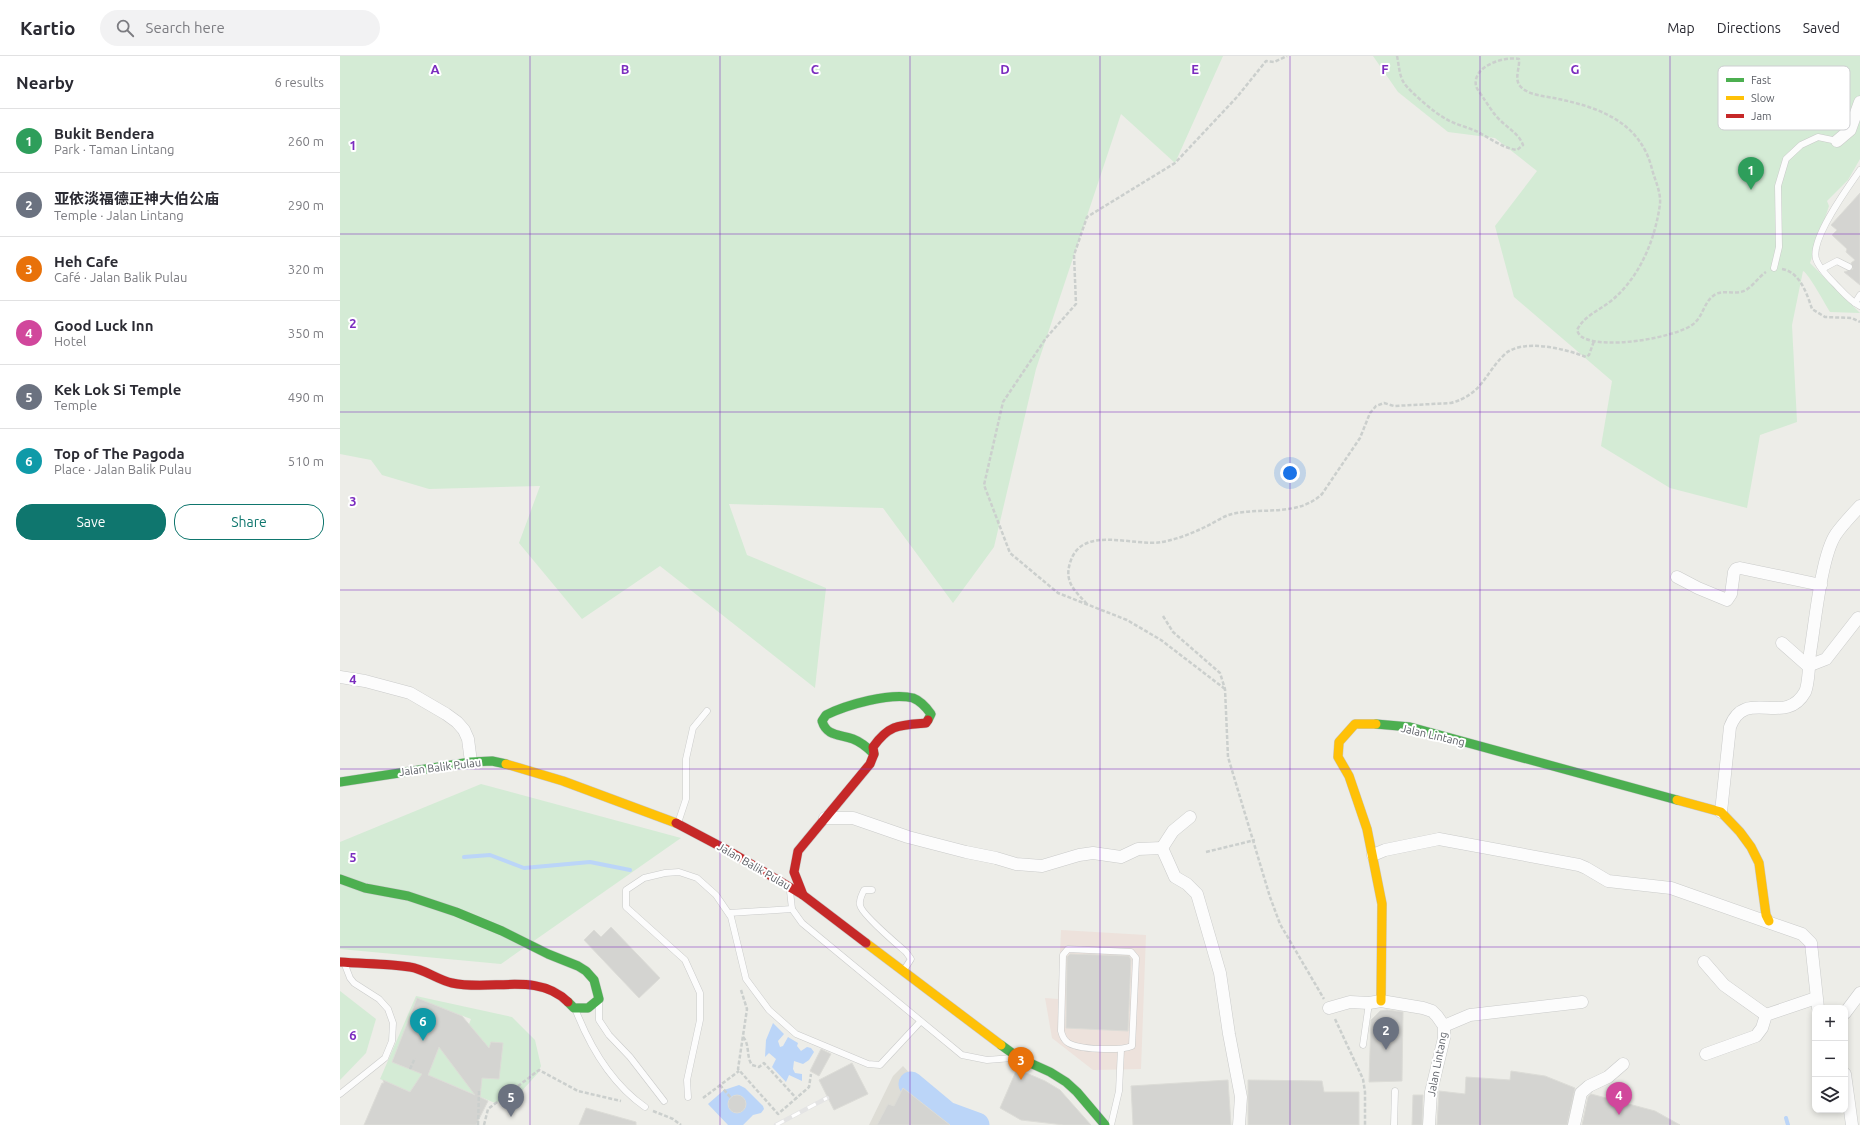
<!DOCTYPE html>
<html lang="en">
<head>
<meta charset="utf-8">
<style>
	:root { --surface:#fff; --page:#f2f2f3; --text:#2b2b33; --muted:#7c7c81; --line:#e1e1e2; --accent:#0f766e }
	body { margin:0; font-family:Ubuntu,"Noto Sans SC",sans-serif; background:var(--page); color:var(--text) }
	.controls { position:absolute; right:12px; bottom:12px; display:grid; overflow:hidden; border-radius:8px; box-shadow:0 2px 6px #0003 }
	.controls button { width:36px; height:36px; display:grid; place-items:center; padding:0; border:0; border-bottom:1px solid var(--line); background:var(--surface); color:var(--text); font:20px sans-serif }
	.you { position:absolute; left:950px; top:417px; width:14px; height:14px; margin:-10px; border:3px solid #fff; border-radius:50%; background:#1a73e8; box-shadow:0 0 0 6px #1a73e833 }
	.badge { display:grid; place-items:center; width:26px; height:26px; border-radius:50%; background:var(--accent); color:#fff; font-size:13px; font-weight:700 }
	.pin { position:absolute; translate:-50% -33px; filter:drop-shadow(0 1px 2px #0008) }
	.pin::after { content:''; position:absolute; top:21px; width:14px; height:12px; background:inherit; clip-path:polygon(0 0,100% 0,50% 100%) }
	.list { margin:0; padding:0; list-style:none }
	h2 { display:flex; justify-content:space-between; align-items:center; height:52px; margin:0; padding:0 16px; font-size:17px }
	h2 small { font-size:13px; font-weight:400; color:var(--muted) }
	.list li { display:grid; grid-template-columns:26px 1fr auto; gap:12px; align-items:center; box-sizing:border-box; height:64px; padding:0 16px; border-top:1px solid var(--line) }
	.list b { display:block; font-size:15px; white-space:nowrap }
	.list p { margin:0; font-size:13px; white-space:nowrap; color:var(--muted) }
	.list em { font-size:13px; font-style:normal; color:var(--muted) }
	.actions { display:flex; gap:8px; padding:12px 16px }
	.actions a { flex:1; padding:9px 0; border:1px solid var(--accent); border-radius:16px; text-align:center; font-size:14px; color:var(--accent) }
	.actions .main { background:var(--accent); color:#fff }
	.icon { flex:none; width:22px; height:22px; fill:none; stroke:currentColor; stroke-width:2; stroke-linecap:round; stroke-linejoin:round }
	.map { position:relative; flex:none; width:1520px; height:1069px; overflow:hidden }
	header { display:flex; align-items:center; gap:24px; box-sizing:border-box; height:56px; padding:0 20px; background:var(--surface); border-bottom:1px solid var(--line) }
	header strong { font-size:19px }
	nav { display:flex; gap:22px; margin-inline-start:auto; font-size:14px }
	.search { width:280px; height:36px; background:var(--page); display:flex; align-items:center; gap:10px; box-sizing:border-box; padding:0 14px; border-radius:22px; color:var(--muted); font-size:15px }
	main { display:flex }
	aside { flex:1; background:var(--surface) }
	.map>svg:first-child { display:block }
	.education { fill:#deddd6 }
	.medical { fill:#ede2dc }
	.green { fill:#d4ebd5 }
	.water { fill:#bbd5f8 }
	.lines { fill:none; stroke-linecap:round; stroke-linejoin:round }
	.stream { stroke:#bbd5f8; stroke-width:4 }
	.river { stroke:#bbd5f8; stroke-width:25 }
	.building { fill:#d4d4d1; stroke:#dcdcd7; fill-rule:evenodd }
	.lane-casing { stroke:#cacbca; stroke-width:7 }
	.street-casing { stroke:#cacbca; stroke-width:13 }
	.fast-casing { stroke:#c9c9c9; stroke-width:10 }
	.slow-casing { stroke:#c9c9c9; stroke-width:10 }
	.jam-casing { stroke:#c9c9c9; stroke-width:10 }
	.path { stroke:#cbcfcd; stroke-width:2.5; stroke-dasharray:4 2; stroke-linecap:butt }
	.lane { stroke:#fcfcfc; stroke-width:6 }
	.street { stroke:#fcfcfc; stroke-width:12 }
	.fast { stroke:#4caf50; stroke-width:9 }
	.slow { stroke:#ffc107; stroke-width:9 }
	.jam { stroke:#c62828; stroke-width:9 }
	.rail-casing { stroke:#e4e4e4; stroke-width:4.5 }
	.rail { stroke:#fff; stroke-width:3; stroke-dasharray:9; stroke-linecap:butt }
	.grid { fill:none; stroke:#7b2cbf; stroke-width:1; stroke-opacity:0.55 }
	.labels { text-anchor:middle; stroke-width:4; stroke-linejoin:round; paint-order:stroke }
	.street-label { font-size:11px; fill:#5d6067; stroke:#fff }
	.key { fill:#fff; stroke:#cecfd1; stroke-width:1 }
	.key-label { font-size:11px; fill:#5d6067 }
	.grid-label { font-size:13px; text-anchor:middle; font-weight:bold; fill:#7b2cbf; stroke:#fff; stroke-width:4; stroke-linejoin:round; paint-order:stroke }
</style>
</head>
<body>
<header>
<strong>Kartio</strong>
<div class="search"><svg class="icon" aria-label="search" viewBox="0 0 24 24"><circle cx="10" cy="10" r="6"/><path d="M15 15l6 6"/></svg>Search here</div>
<nav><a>Map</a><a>Directions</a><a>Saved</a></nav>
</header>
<main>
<aside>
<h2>Nearby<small>6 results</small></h2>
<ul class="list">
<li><span class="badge" style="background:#2e9e5b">1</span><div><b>Bukit Bendera</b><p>Park · Taman Lintang</p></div><em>260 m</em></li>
<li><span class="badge" style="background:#6b7280">2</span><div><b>亚依淡福德正神大伯公庙</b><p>Temple · Jalan Lintang</p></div><em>290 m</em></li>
<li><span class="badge" style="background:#e8710a">3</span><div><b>Heh Cafe</b><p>Café · Jalan Balik Pulau</p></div><em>320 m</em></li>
<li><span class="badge" style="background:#d1479c">4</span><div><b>Good Luck Inn</b><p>Hotel</p></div><em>350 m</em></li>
<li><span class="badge" style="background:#6b7280">5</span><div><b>Kek Lok Si Temple</b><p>Temple</p></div><em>490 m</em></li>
<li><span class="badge" style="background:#0f9aa8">6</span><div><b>Top of The Pagoda</b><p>Place · Jalan Balik Pulau</p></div><em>510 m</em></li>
</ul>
<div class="actions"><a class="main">Save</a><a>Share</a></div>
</aside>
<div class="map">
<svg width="1520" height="1069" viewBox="0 0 1520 1069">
	<rect width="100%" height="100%" fill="#edede8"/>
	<!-- education -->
	<path class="education" d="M563,1010L576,1024L566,1034L602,1063L616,1069H529L553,1020Z"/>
	<!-- medical -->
	<path class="medical" d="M721,874L806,879L801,1013L753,1014L712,982L705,942L718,943Z"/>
	<!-- green -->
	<g class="green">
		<path d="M0,0H883L835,107L781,58L696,313L654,491L613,547L543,452L389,448L407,499L486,532L475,632L320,510L242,563L179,487L200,430L89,433L42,419L31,404L0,398Z"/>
		<path d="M1033,0H1520V103L1508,124L1487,145L1489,150L1470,207L1520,257L1490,256C1485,248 1469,218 1463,215L1452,269L1457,366L1420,379L1407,452L1330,432L1261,390L1272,325L1174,241L1155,170L1197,115L1155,82L1108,76L1058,36Z"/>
		<path d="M141,728L341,782L161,908L0,893V786Z"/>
		<path d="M0,935L36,963L26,997L0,1024Z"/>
		<path d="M76,940L172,961L195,984L201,1010L198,1017L180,1037L155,1047L88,1019L106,974L124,981L131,963L77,943L53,1006L83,1018L70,1036L40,1023Z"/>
	</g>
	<!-- water -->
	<g class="water">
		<path d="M433,967L444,978L438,985L440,991L443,990L448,981L458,987L457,990L461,995L467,991L471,992L474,996L469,1004L463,1008L454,1005L453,1013L455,1017L462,1018V1025L449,1019L446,1026L432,1011L436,1003L429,997L425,1001L426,984Z"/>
		<path d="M399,1029L405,1032L423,1050L424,1053L421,1057L413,1059L403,1069H388L368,1048L384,1034Z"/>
	</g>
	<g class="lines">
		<!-- stream -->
		<g class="stream">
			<path d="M124,801L150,799L184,812L250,806L290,814"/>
			<path d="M1446,1062L1448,1069"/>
		</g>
		<!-- river -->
		<path class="river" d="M571,1028L607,1058L637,1069"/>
	</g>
	<!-- building -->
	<g class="building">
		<path d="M1520,137V229L1504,216L1513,213L1511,207L1515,204L1506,196L1507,193L1492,179L1497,174L1491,169Z"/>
		<path d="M271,871L320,922L299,942L244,884L254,874L261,881Z"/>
		<path d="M730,898L789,900L791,904L788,975L726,972L727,901Z"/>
		<path d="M77,942L122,960L149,992L151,986L163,987L159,1023L142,1022L140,1041L148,1045L136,1069H24L42,1027H44L43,1024L70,1036L82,1018L52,1006ZM99,991L135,1039L88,1019Z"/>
		<path d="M1047,954L1063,956L1062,1025L1029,1026L1031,964L1040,955Z"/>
		<path d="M481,993L491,998L479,1020L470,1015Z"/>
		<path d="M512,1007L528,1038L494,1054L479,1024Z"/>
		<path d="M677,1013L705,1025L720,1034L751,1069H724L681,1064L660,1052Z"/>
		<path d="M1171,1015L1205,1020L1235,1032L1227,1069H1097L1099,1035L1125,1038L1126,1021L1170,1024Z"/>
		<path d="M888,1024L891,1069H793L791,1030Z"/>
		<path d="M908,1024L982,1025L984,1036H1019V1069H908Z"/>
		<path d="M563,1032L610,1069H537L548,1048L554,1050Z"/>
		<path d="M1251,1038L1315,1055L1340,1069H1242L1248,1041Z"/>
		<circle cx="397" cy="1048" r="9"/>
		<path d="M1073,1039H1083L1082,1069H1072Z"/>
		<path d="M246,1052L296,1066V1069H239Z"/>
	</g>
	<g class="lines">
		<!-- lane casing -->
		<g class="lane-casing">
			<g id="lane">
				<path d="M1520,114C1508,131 1470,183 1476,203C1479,212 1488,221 1495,228C1502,235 1510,245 1520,250"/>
				<path d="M1434,212L1439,191L1438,130L1446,103L1461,89L1478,81L1497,85"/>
				<path d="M1482,213L1497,205L1509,211"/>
				<path d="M1515,247L1520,239"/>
				<path d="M338,767L346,743V703L353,672L367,655"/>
				<path d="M532,834H524C522,839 519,843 520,849C521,858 558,889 566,896L571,903L564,914"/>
				<path d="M450,835L452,853L462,867L622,999L647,1004L672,1002"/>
				<path d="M389,857L452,853"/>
				<path d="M728,893L791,896L796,902L792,990C780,995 737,994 727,986C723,983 722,979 721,975L723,899Z"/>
				<path d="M259,947V964L269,979L290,1001L324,1045"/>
				<path d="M236,955C251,993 272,1028 305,1051"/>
				<path d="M1023,989L1029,947"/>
				<path d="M0,1038L45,1002L52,985L53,967L48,953L39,943L14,927L10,922L5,909"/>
				<path d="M348,1041L347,1024L360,964V937L345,904L286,851V834L304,822L325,817L339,816L357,822L376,839L391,861L406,923L429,954L456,978L528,1008L540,1009L580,966"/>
				<path d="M771,1069L779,1035L781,993"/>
				<path d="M1054,1069L1055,1035"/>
			</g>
		</g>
		<!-- street casing -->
		<g class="street-casing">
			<g id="street">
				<path d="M1497,85L1510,74L1520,46"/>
				<path d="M1337,521L1358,532L1387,544L1391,538L1394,516L1396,513L1400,512L1481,529"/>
				<path d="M1442,587L1468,610L1486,603L1518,562"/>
				<path d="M0,621L25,625L70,637L106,658L117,666L124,674L128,683L131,706"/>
				<path d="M1381,756L1390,671C1405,630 1445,672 1465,636C1469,628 1469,607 1470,597C1475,568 1481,500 1496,478C1503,468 1512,459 1520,450"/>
				<path d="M850,761L833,775L822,792L835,821L847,828L857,838L880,917L889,978L901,1041L899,1069"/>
				<path d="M485,762H513L568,781L626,796L656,802L676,808L702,810L739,799L753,797L781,801L798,793L822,792"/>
				<path d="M1033,799L1045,794L1099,783L1239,809L1246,812L1268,825L1331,832L1462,878L1471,887L1478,952"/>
				<path d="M1364,906L1384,929L1426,959"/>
				<path d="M989,952L1010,946L1029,947L1041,945L1083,952L1092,955L1097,960L1104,970V982L1091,1036L1089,1069"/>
				<path d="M1505,957L1520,937"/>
				<path d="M1104,970L1130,959L1242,946"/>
				<path d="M1366,998L1416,980L1422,972L1426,959L1476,942"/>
				<path d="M1505,1018L1512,1069"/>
				<path d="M1234,1069L1241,1037L1249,1030L1268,1021L1283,1008"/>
			</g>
		</g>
		<!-- fast casing -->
		<g class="fast-casing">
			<g id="fast">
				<path d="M1036,668L1070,671L1337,744"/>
				<path d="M534,698C528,692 521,686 513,683C500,678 487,681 482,665L486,659C506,649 551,636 573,642C581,645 586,651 591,658L588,664"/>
				<path d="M0,726L131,706L152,705L166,708"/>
				<path d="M0,823L25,832L68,840L116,856L162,875L208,898L238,910L246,915L254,924L259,943L248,952H234L228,946"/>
				<path d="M661,989L679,1002L710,1016L726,1026L737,1036L765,1069"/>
			</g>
		</g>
		<!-- slow casing -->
		<g class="slow-casing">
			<g id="slow">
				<path d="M1036,668H1015L999,686L998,701L1009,720L1027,773L1042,848L1041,945"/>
				<path d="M166,708L223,725L336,767"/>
				<path d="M1337,744L1381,756L1400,776L1411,791L1419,807L1426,859L1429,865"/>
				<path d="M526,887L661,989"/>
			</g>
		</g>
		<!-- jam casing -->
		<g class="jam-casing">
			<g id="jam">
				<path d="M336,767L389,795L463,839L526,887"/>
				<path d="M463,839L454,816L458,795L530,708L534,698L533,691C549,668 560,669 586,667L588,664"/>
				<path d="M0,906C23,908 47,907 70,911C84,913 98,924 112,927C151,936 197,915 228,946"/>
			</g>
		</g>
		<!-- path -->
		<g class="path">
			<path d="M1057,0C1059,9 1059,19 1064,27C1071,37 1095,57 1106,63C1116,69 1128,71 1138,76C1151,83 1163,92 1177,94L1183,89C1179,78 1169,73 1161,65C1154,59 1149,50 1144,43C1142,39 1137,34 1136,30C1132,10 1164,0 1179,3C1180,11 1174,23 1180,30C1188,39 1203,40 1214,42C1258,51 1300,65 1312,113C1315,125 1321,135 1320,148C1315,184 1300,221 1271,245C1258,255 1244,260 1237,274C1238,277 1240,280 1242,281C1263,294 1333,282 1352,269C1364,261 1363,245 1376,238C1384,234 1392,238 1400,236C1410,235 1418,221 1426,216"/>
			<path d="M1442,213C1460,216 1467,238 1472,253L1485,261L1512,262L1520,266"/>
			<path d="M747,548C735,535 724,526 730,507C741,468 793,491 822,486C837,483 851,478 865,471C874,467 883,460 892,458C922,451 958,461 982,438L1020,382L1030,357L1036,350L1044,347L1054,350L1111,347C1143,338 1144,318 1165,298C1183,282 1226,293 1246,301L1249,299L1254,285"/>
			<path d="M823,560L833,576L880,617L885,633L888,701L930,841L940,868L984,943"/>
			<path d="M885,633L821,584L787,564L718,537L670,497L644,429L663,346L706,282L736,248L734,199L747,161L835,107L897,41L926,5L934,6L947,0"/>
			<path d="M866,796L915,784"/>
			<path d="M401,934L407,953L398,1013L438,1058L469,1031L471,1018"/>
			<path d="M995,963L1023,1023L1025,1036V1069"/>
			<path d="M85,976L89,965"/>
			<path d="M403,981C410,988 406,1001 412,1009L419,1011L424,1007L457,1043"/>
			<path d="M70,1013L75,1002"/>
			<path d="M380,1029L391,1042"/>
			<path d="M363,1042L399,1015"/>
			<path d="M313,1055L333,1063L341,1069"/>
			<path d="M138,1069L139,1035"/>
			<path d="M144,1069L148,1053L199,1014L238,1035L281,1045"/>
		</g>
		<!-- lane -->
		<use href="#lane" class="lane"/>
		<!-- street -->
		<use href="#street" class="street"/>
		<!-- fast -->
		<use href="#fast" class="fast"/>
		<!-- slow -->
		<use href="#slow" class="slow"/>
		<!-- jam -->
		<use href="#jam" class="jam"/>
		<!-- rail casing -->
		<g class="rail-casing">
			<path id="rail" d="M436,1069L487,1042"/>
		</g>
		<!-- rail -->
		<use href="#rail" class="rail"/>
	</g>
	<!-- grid -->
	<path class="grid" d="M190,0V1069M380,0V1069M570,0V1069M760,0V1069M950,0V1069M1140,0V1069M1330,0V1069M0,178H1520M0,356H1520M0,534H1520M0,713H1520M0,891H1520"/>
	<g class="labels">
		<!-- street labels -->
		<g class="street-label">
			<text transform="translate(1093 679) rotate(13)" y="4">Jalan Lintang</text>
			<text transform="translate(100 711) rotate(-7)" y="4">Jalan Balik Pulau</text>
			<text transform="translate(414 810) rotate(30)" y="4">Jalan Balik Pulau</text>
			<text transform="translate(1097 1008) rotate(-79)" y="4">Jalan Lintang</text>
		</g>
	</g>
	<!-- legend -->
	<rect x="1378" y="10" width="132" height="64" rx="6" class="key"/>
	<rect x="1386" y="22" width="18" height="4" fill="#4caf50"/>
	<rect x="1386" y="40" width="18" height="4" fill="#ffc107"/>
	<rect x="1386" y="58" width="18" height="4" fill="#c62828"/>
	<g class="key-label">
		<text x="1411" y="28">Fast</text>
		<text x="1411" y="46">Slow</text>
		<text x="1411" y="64">Jam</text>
	</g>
	<g class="grid-label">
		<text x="95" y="18">A</text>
		<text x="285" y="18">B</text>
		<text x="475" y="18">C</text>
		<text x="665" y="18">D</text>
		<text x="855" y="18">E</text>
		<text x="1045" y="18">F</text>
		<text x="1235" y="18">G</text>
		<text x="13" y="94">1</text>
		<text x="13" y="272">2</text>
		<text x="13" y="450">3</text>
		<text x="13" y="628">4</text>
		<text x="13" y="806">5</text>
		<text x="13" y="984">6</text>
	</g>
</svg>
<div class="controls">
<button>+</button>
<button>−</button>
<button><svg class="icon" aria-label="layers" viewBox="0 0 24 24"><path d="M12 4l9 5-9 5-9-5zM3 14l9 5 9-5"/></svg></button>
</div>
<div class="you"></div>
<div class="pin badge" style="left:1411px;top:134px;background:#2e9e5b">1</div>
<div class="pin badge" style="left:1046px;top:994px;background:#6b7280">2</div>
<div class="pin badge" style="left:681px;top:1024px;background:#e8710a">3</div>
<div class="pin badge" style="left:1279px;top:1059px;background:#d1479c">4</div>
<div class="pin badge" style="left:171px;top:1061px;background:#6b7280">5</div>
<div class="pin badge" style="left:83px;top:985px;background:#0f9aa8">6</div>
</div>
</main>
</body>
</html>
